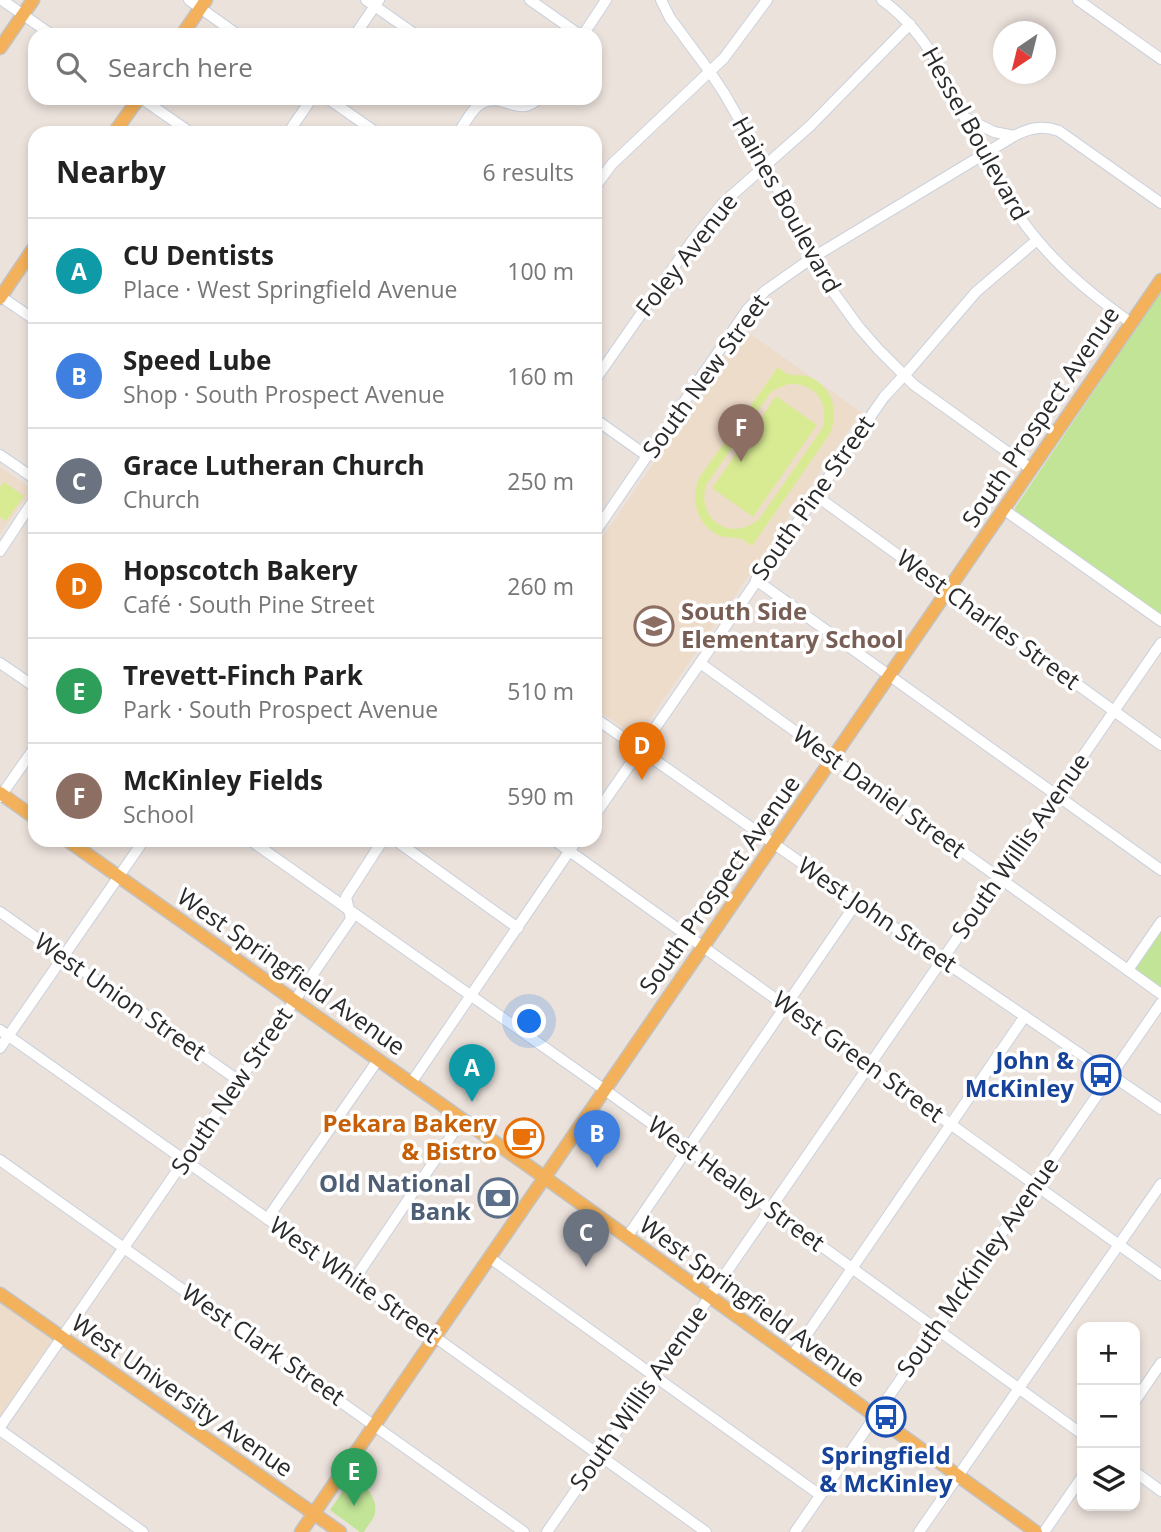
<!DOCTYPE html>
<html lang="en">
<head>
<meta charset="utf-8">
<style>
	:root { --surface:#fff; --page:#f6f6f6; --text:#222; --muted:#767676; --line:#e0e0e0; --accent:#3984fc }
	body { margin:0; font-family:"Open Sans",sans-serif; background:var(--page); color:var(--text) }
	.controls { position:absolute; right:21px; bottom:21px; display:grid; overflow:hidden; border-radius:14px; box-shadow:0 4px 10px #0003 }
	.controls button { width:63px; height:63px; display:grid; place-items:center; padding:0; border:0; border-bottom:2px solid var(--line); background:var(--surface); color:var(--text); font:35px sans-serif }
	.compass { position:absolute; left:993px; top:21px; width:63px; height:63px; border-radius:50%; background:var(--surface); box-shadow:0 4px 10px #0003; rotate:215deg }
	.you { position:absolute; left:530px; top:1022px; width:24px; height:24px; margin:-18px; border:5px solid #fff; border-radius:50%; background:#1a73e8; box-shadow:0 0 0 10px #1a73e833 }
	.badge { display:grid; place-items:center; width:46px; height:46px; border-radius:50%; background:var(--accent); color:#fff; font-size:23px; font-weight:700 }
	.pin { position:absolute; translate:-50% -58px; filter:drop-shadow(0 2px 4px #0008) }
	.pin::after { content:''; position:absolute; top:37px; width:24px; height:21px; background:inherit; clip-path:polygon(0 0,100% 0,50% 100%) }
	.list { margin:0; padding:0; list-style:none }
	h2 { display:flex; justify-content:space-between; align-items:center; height:91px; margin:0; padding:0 28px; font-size:30px }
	h2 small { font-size:23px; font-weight:400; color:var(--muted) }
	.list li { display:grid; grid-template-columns:46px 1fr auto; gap:21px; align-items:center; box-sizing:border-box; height:105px; padding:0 28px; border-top:2px solid var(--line) }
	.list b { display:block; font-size:26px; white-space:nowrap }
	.list p { margin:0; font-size:23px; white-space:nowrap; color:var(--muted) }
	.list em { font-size:23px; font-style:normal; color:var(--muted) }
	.icon { flex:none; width:38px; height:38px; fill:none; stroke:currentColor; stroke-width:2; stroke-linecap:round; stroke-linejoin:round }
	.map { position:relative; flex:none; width:1161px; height:1532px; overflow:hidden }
	.search { position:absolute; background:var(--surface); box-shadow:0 4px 10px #0003; left:28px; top:28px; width:574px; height:77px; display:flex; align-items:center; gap:18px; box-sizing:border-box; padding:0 24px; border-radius:21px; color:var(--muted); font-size:26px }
	.panel { position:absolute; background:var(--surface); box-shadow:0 4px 10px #0003; left:28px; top:126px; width:574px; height:721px; border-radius:21px }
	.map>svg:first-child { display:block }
	.education { fill:#eedccb }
	.green { fill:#c1e497 }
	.pitch { fill:#d8eb93; fill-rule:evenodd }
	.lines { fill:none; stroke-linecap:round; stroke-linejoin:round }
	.minor-casing { stroke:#cad1dc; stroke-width:12 }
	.major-casing { stroke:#c3c3c3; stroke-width:15 }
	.minor { stroke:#fff; stroke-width:10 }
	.major { stroke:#f3b15b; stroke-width:12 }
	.labels { text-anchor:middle; stroke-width:7; stroke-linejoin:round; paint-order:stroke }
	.street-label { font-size:24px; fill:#2a2a2a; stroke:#fff }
	.education-label { font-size:24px; font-weight:bold; fill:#785e54; stroke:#fff; text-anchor:start }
	.transit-label { font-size:24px; font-weight:bold; fill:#164399; stroke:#fff; text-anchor:end }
	.food-label { font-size:24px; font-weight:bold; fill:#c56008; stroke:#fff; text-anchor:end }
	.service-label { font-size:24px; font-weight:bold; fill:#4e5e75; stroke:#fff; text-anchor:end }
</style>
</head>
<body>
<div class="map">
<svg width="1161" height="1532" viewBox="0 0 1161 1532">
	<rect width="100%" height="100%" fill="#ece2dc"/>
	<!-- education -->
	<g class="education">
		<path d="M742,328L861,412L637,738L595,708V548L693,406Z"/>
		<path d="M0,467L32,489L0,534Z"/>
		<path d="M0,1299L58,1339L0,1422Z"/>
	</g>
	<!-- green -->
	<g class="green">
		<path d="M1161,292V617L1015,512V508Z"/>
		<path d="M1161,927V991L1131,970Z"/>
		<path d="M354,1475C364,1485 378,1497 375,1513C374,1519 367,1526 364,1532H360L330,1510Z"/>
	</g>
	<!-- pitch -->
	<g class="pitch">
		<path d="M778,367C781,369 783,372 787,374C793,376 802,374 809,377C833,386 840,414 829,435L752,546C748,544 746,541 742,539C736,537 727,538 720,536C697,526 690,500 699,478ZM789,384C816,383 830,403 822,429L759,519C731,543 696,520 706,485L771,392L778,388Z"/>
		<path d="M776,396L817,425L753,517L712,488Z"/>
		<path d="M4,482L24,496L6,521L0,517V487Z"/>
	</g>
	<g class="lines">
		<!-- minor casing -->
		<g class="minor-casing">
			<g id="minor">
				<path d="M2,0L52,35"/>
				<path d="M189,0L238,35"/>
				<path d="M366,0L416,35"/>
				<path d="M530,0L580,35"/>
				<path d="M661,0L670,18L710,72L724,93L772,177L816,268L858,326L878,349L914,385L1031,469"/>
				<path d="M882,0C907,18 923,39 939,65C969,125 995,191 1039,242C1066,274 1098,299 1131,323"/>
				<path d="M1078,0L1161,59"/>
				<path d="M355,35L379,0"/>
				<path d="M583,35L606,0"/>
				<path d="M141,98L191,133"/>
				<path d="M327,98L377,133"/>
				<path d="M966,118L994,132L1014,136"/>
				<path d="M288,133L312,98"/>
				<path d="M458,133C465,124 472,108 482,103C503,92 520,119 539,98"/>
				<path d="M595,187L612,164L724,58L767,0"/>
				<path d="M0,296L35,320"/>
				<path d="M595,380L692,241L723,203L810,126L910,24"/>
				<path d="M595,419L647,456"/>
				<path d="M0,455L35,479"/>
				<path d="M815,495L1161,745"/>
				<path d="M1003,509L1161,621"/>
				<path d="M595,532L747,310L765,291L812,258L1014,136C1029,128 1042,125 1059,131L1161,203"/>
				<path d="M0,551L35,498"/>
				<path d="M756,580L1161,870"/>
				<path d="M0,663L35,687"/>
				<path d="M700,663L1161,994"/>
				<path d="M595,718L857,902L1161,1109"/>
				<path d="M0,797L35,747"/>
				<path d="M595,815L884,397L910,369L976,292L1037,240"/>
				<path d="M250,840L598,1085L1082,1434"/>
				<path d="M395,840L518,928"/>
				<path d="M554,840L1161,1275"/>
				<path d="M0,912L239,1081"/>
				<path d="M1128,970L1161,922"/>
				<path d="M0,1030L435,1337L706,1532"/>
				<path d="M0,1048L144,840"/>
				<path d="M411,1083L577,840"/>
				<path d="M0,1160L524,1532"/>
				<path d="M267,1219L378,1060"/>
				<path d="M627,1237L857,902"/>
				<path d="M490,1258L820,1495"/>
				<path d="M354,1280L462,1120"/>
				<path d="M792,1356L1025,1016"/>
				<path d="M1135,1401L1161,1363"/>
				<path d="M0,1427L351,919L346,897L383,840"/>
				<path d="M0,1430L143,1532"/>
				<path d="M1135,1472L1161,1491"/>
				<path d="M547,1532L1161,643"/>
				<path d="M795,1532L1161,1003"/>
				<path d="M919,1532L1161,1184"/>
				<path d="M1044,1532L1082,1477"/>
			</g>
		</g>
		<!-- major casing -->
		<g class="major-casing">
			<g id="major">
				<path d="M182,35L206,0"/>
				<path d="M0,48L33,0"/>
				<path d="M114,133L139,98"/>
				<path d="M0,298L35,246"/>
				<path d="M0,793L35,818"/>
				<path d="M67,840L544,1177L1036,1532"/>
				<path d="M0,1294L340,1532"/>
				<path d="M301,1532L1161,280"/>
			</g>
		</g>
		<!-- minor -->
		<use href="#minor" class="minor"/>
		<!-- major -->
		<use href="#major" class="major"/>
	</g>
	<!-- icons -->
	<defs>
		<g id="school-ring" transform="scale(2.0125)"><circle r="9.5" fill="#fff" stroke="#8d6e63" stroke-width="1.5"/><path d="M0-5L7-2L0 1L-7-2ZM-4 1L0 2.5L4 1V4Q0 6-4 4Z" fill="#8d6e63"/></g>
		<g id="bus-ring" transform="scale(2.0125)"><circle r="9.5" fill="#fff" stroke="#1a4fb4" stroke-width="1.5"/><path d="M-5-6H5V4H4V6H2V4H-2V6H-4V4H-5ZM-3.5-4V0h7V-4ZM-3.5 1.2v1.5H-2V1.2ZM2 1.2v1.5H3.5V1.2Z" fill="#1a4fb4"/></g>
		<g id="cafe-ring" transform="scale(2.0125)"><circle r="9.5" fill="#fff" stroke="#e8710a" stroke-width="1.5"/><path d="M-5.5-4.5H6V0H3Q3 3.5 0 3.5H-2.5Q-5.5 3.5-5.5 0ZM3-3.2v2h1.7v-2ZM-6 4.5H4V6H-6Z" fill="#e8710a"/></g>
		<g id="bank-ring" transform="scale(2.0125)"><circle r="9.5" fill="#fff" stroke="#5c6f8a" stroke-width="1.5"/><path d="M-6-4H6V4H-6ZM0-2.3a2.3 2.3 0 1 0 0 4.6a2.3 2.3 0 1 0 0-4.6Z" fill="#5c6f8a"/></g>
	</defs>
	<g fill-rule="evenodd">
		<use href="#school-ring" x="654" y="626"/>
		<use href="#bus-ring" x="1101" y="1075"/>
		<use href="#cafe-ring" x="524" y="1138"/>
		<use href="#bank-ring" x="498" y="1198"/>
		<use href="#bus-ring" x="886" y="1417"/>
	</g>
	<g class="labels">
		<!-- street labels -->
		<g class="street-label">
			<text transform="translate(975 134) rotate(61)" y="8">Hessel Boulevard</text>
			<text transform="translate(786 205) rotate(61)" y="8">Haines Boulevard</text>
			<text transform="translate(687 255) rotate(-52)" y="8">Foley Avenue</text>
			<text transform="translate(706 376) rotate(-54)" y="8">South New Street</text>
			<text transform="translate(1041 417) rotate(-56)" y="8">South Prospect Avenue</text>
			<text transform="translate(813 498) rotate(-55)" y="8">South Pine Street</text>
			<text transform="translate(988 620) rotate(36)" y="8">West Charles Street</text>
			<text transform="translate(879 792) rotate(36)" y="8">West Daniel Street</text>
			<text transform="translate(1021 846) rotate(-55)" y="8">South Willis Avenue</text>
			<text transform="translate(720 885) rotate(-55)" y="8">South Prospect Avenue</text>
			<text transform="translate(877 915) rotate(34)" y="8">West John Street</text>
			<text transform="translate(291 972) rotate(35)" y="8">West Springfield Avenue</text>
			<text transform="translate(120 997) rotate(35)" y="8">West Union Street</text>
			<text transform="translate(858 1057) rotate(36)" y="8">West Green Street</text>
			<text transform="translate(232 1091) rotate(-56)" y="8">South New Street</text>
			<text transform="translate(736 1184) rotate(36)" y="8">West Healey Street</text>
			<text transform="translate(978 1267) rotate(-55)" y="8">South McKinley Avenue</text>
			<text transform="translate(354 1280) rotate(35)" y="8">West White Street</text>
			<text transform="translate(752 1302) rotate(36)" y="8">West Springfield Avenue</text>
			<text transform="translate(263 1345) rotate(35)" y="8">West Clark Street</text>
			<text transform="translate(182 1396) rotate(35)" y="8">West University Avenue</text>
			<text transform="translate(639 1398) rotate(-55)" y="8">South Willis Avenue</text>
		</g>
		<!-- education labels -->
		<g class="education-label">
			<text x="681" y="620">South Side<tspan x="681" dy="28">Elementary School</tspan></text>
		</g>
		<!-- transit labels -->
		<g class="transit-label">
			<text x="1074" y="1069">John &amp;<tspan x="1074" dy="28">McKinley</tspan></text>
			<text x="886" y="1464" text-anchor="middle">Springfield<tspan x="886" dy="28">&amp; McKinley</tspan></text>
		</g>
		<!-- food labels -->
		<g class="food-label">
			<text x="497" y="1132">Pekara Bakery<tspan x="497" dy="28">&amp; Bistro</tspan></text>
		</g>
		<!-- service labels -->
		<g class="service-label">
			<text x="471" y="1192">Old National<tspan x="471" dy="28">Bank</tspan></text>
		</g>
	</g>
</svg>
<div class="controls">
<button>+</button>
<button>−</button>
<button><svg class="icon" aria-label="layers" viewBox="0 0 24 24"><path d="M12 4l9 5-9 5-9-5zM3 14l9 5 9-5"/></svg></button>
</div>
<svg class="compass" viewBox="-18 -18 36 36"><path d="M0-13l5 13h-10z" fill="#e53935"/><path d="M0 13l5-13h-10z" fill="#767676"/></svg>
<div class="you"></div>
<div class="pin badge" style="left:472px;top:1102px;background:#0f9aa8">A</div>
<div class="pin badge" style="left:597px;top:1168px;background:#3f7fe0">B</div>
<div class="pin badge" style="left:586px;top:1267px;background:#6b7280">C</div>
<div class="pin badge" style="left:642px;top:780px;background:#e8710a">D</div>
<div class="pin badge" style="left:354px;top:1506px;background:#2e9e5b">E</div>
<div class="pin badge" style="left:741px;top:462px;background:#8d6e63">F</div>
<div class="search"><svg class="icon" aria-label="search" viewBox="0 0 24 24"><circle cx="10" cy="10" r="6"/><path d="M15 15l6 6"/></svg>Search here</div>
<section class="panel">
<h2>Nearby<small>6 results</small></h2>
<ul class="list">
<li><span class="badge" style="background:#0f9aa8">A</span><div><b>CU Dentists</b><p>Place · West Springfield Avenue</p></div><em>100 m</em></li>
<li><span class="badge" style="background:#3f7fe0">B</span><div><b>Speed Lube</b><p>Shop · South Prospect Avenue</p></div><em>160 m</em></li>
<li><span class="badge" style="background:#6b7280">C</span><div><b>Grace Lutheran Church</b><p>Church</p></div><em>250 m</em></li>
<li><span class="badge" style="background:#e8710a">D</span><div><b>Hopscotch Bakery</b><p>Café · South Pine Street</p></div><em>260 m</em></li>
<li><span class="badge" style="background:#2e9e5b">E</span><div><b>Trevett-Finch Park</b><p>Park · South Prospect Avenue</p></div><em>510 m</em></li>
<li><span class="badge" style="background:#8d6e63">F</span><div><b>McKinley Fields</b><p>School</p></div><em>590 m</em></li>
</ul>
</section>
</div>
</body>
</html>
